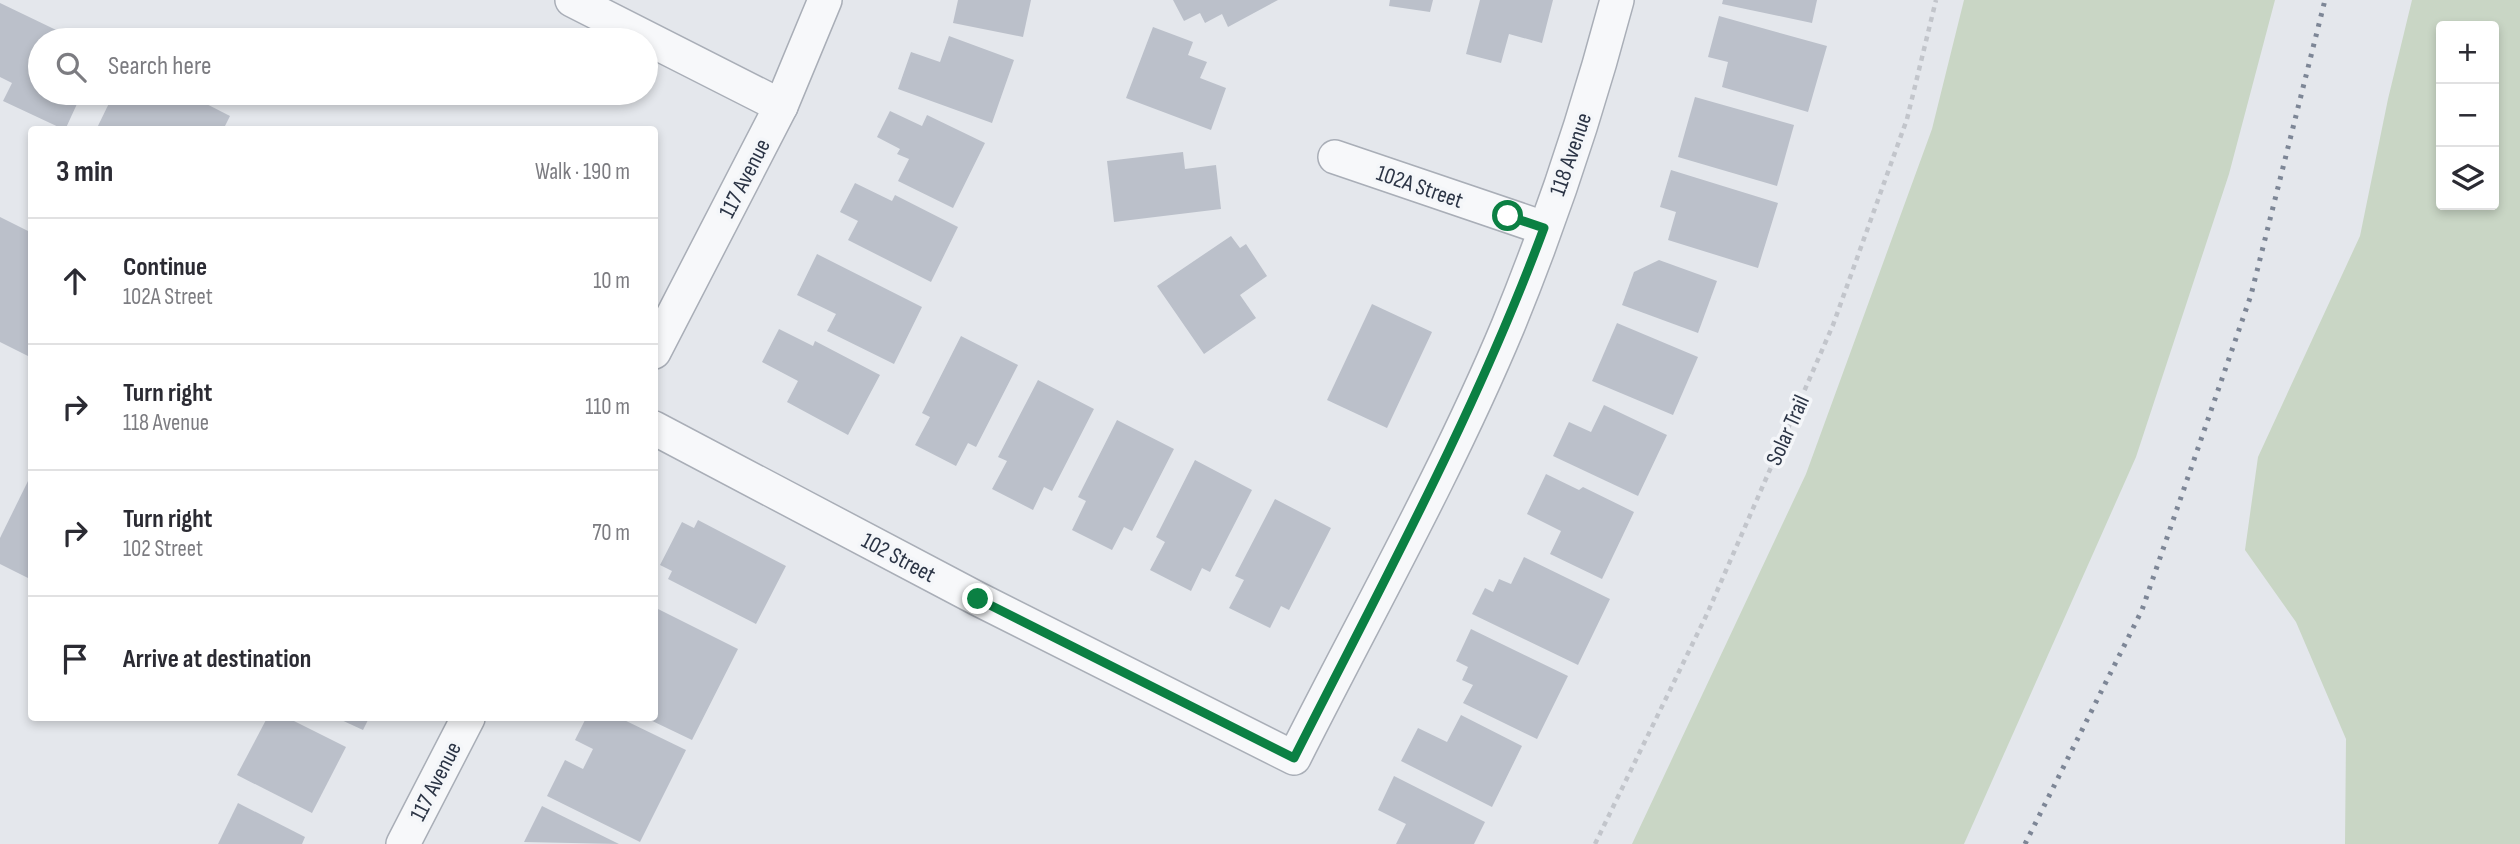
<!DOCTYPE html>
<html lang="en">
<head>
<meta charset="utf-8">
<style>
	:root { --surface:#fff; --page:#f2f2f3; --text:#2b2b33; --muted:#7c7c81; --line:#e1e1e2 }
	body { margin:0; font-family:"Sofia Sans Condensed",sans-serif; background:var(--page); color:var(--text) }
	.controls { position:absolute; right:21px; top:21px; display:grid; overflow:hidden; border-radius:7px; box-shadow:0 4px 10px #0003 }
	.controls button { width:63px; height:63px; display:grid; place-items:center; padding:0; border:0; border-bottom:2px solid var(--line); background:var(--surface); color:var(--text); font:35px sans-serif }
	.stop { position:absolute; width:21px; height:21px; margin:-16px; border:5px solid #0b8043; border-radius:50%; background:#fff }
	.stop.end { background:#0b8043; border-color:#fff; box-shadow:0 2px 7px #0008 }
	.list { margin:0; padding:0; list-style:none }
	h2 { display:flex; justify-content:space-between; align-items:center; height:91px; margin:0; padding:0 28px; font-size:30px }
	h2 small { font-size:23px; font-weight:400; color:var(--muted) }
	.list li { display:grid; grid-template-columns:46px 1fr auto; gap:21px; align-items:center; box-sizing:border-box; height:126px; padding:0 28px; border-top:2px solid var(--line) }
	.list b { display:block; font-size:26px; white-space:nowrap }
	.list p { margin:0; font-size:23px; white-space:nowrap; color:var(--muted) }
	.list em { font-size:23px; font-style:normal; color:var(--muted) }
	.icon { flex:none; width:38px; height:38px; fill:none; stroke:currentColor; stroke-width:2; stroke-linecap:round; stroke-linejoin:round }
	.map { position:relative; flex:none; width:2520px; height:844px; overflow:hidden }
	.search { position:absolute; background:var(--surface); box-shadow:0 4px 10px #0003; left:28px; top:28px; width:630px; height:77px; display:flex; align-items:center; gap:18px; box-sizing:border-box; padding:0 24px; border-radius:38px; color:var(--muted); font-size:26px }
	.panel { position:absolute; background:var(--surface); box-shadow:0 4px 10px #0003; left:28px; top:126px; width:630px; height:595px; border-radius:7px }
	.map>svg:first-child { display:block }
	.green { fill:#c9d6c5; fill-rule:evenodd }
	.building { fill:#bbc0ca }
	.lines { fill:none; stroke-linecap:round; stroke-linejoin:round }
	.street-casing { stroke:#a9aeb7; stroke-width:36 }
	.path { stroke:#c2c5cb; stroke-width:4.5; stroke-dasharray:5 5; stroke-linecap:butt }
	.street { stroke:#f7f8fa; stroke-width:33 }
	.rail { stroke:#7d8696; stroke-width:5; stroke-dasharray:3.5 7; stroke-linecap:butt }
	.route { stroke:#0b8043; stroke-width:9 }
	.labels { text-anchor:middle; stroke-width:7; stroke-linejoin:round; paint-order:stroke }
	.street-label { font-size:23px; fill:#2b3445; stroke:#f4f6f9 }
</style>
</head>
<body>
<div class="map">
<svg width="2520" height="844" viewBox="0 0 2520 844">
	<rect width="100%" height="100%" fill="#e4e7ec"/>
	<!-- green -->
	<g class="green">
		<path d="M1964,0H2275L2229,174L2136,457L1964,844H1632L1806,474L1932,129Z"/>
		<path d="M2412,0H2520V844H2345L2346,739L2296,622L2245,550L2258,457L2360,236L2388,99ZM2441,26H2494V205H2441Z"/>
	</g>
	<!-- building -->
	<g class="building">
		<path d="M958,0H1031L1023,37L953,23Z"/>
		<path d="M1173,0H1278L1228,27L1222,14L1205,23L1200,13L1184,21Z"/>
		<path d="M1390,0H1433L1430,12L1389,6Z"/>
		<path d="M1480,0H1553L1542,43L1509,34L1501,63L1466,54Z"/>
		<path d="M1723,0H1817L1812,23L1722,4Z"/>
		<path d="M0,3L77,40H40V93H82L65,130L3,101L12,83L0,77Z"/>
		<path d="M1719,16L1827,46L1808,112L1722,87L1728,62L1708,57Z"/>
		<path d="M1153,27L1193,42L1188,55L1207,62L1200,78L1226,88L1211,130L1126,98Z"/>
		<path d="M949,36L1014,60L992,123L898,89L911,52L940,62Z"/>
		<path d="M114,93H185L230,116L223,130H96Z"/>
		<path d="M1695,97L1794,125L1777,186L1678,157Z"/>
		<path d="M890,111L922,126L927,115L985,143L953,208L898,181L909,159L897,154L900,149L877,137Z"/>
		<path d="M1183,152L1185,169L1216,165L1221,209L1114,222L1107,161Z"/>
		<path d="M1671,170L1778,203L1758,268L1668,240L1676,212L1660,207Z"/>
		<path d="M855,183L892,201L895,195L958,227L931,282L848,240L858,221L840,212Z"/>
		<path d="M0,217L32,233V358L0,342Z"/>
		<path d="M1231,236L1240,248L1246,244L1267,276L1240,295L1256,318L1204,354L1157,286Z"/>
		<path d="M817,254L922,307L894,364L827,331L836,314L797,295Z"/>
		<path d="M1659,260L1717,281L1698,333L1622,305L1634,272Z"/>
		<path d="M1372,304L1432,332L1387,428L1327,400Z"/>
		<path d="M1617,323L1698,357L1673,415L1592,381Z"/>
		<path d="M779,329L813,346L815,341L880,375L848,435L787,402L798,381L762,362Z"/>
		<path d="M961,336L1018,365L976,447L968,443L956,466L915,445L930,417L922,413Z"/>
		<path d="M1038,380L1094,409L1052,491L1044,487L1033,510L992,489L1007,461L998,457Z"/>
		<path d="M1604,405L1667,435L1638,496L1553,456L1569,422L1591,432Z"/>
		<path d="M1117,420L1174,449L1132,531L1124,527L1112,550L1072,530L1086,501L1078,497Z"/>
		<path d="M1195,460L1252,490L1210,572L1202,568L1191,591L1150,570L1165,542L1156,537Z"/>
		<path d="M1546,474L1579,490L1583,487L1634,512L1602,579L1550,554L1561,531L1527,514Z"/>
		<path d="M29,479L32,480V580L0,564V538Z"/>
		<path d="M1275,499L1331,528L1289,610L1281,606L1270,628L1229,608L1244,580L1235,576Z"/>
		<path d="M698,520L786,566L756,624L668,579L672,571L660,565L682,522L694,528Z"/>
		<path d="M1524,557L1610,599L1578,665L1472,614L1485,588L1493,592L1499,579L1511,584Z"/>
		<path d="M654,607L738,649L692,740L646,718H654Z"/>
		<path d="M1471,629L1568,676L1537,739L1463,703L1473,685L1462,680L1468,667L1456,661Z"/>
		<path d="M1461,715L1522,746L1492,807L1401,761L1418,728L1447,742Z"/>
		<path d="M267,718H288L346,747L312,813L237,775Z"/>
		<path d="M337,718H369L363,730Z"/>
		<path d="M586,718H620L686,750L640,842L547,796L565,760L583,769L593,749L575,740Z"/>
		<path d="M1394,776L1485,822L1474,844H1396L1406,824L1378,810Z"/>
		<path d="M238,803L305,837L302,844H218Z"/>
		<path d="M542,806L619,844L524,842Z"/>
	</g>
	<g class="lines">
		<!-- street casing -->
		<g class="street-casing">
			<g id="street">
				<path d="M572,0L781,106"/>
				<path d="M1335,157L1544,228"/>
				<path d="M654,352L781,106L825,0"/>
				<path d="M654,428L978,599L1294,758C1365,617 1447,472 1508,326C1551,221 1588,110 1617,0"/>
				<path d="M403,844L468,718"/>
			</g>
		</g>
		<!-- path -->
		<path class="path" d="M1595,844L1707,614L1833,325L1907,119L1936,0"/>
		<!-- street -->
		<use href="#street" class="street"/>
		<!-- rail -->
		<path class="rail" d="M2025,844L2142,610L2251,295L2325,0"/>
	</g>
	<g class="lines">
		<!-- route -->
		<path class="route" d="M978,599L1294,758C1382,584 1476,412 1544,228L1508,216"/>
	</g>
	<g class="labels">
		<!-- street labels -->
		<g class="street-label">
			<text transform="translate(1570 154) rotate(-71)" y="8">118 Avenue</text>
			<text transform="translate(744 178) rotate(-63)" y="8">117 Avenue</text>
			<text transform="translate(1420 186) rotate(19)" y="8">102A Street</text>
			<text transform="translate(1787 430) rotate(-66)" y="8">Solar Trail</text>
			<text transform="translate(899 557) rotate(28)" y="8">102 Street</text>
			<text transform="translate(435 781) rotate(-63)" y="8">117 Avenue</text>
		</g>
	</g>
</svg>
<div class="controls">
<button>+</button>
<button>−</button>
<button><svg class="icon" aria-label="layers" viewBox="0 0 24 24"><path d="M12 4l9 5-9 5-9-5zM3 14l9 5 9-5"/></svg></button>
</div>
<div class="stop" style="left:1508px;top:216px"></div>
<div class="stop end" style="left:978px;top:599px"></div>
<div class="search"><svg class="icon" aria-label="search" viewBox="0 0 24 24"><circle cx="10" cy="10" r="6"/><path d="M15 15l6 6"/></svg>Search here</div>
<section class="panel">
<h2>3 min<small>Walk · 190 m</small></h2>
<ul class="list">
<li><svg class="icon" aria-label="ahead" viewBox="0 0 24 24"><path d="M12 20V5M6 11l6-6 6 6"/></svg><div><b>Continue</b><p>102A Street</p></div><em>10 m</em></li>
<li><svg class="icon" aria-label="right" viewBox="0 0 24 24"><path d="M7 20v-9h11M14 6l5 5-5 5"/></svg><div><b>Turn right</b><p>118 Avenue</p></div><em>110 m</em></li>
<li><svg class="icon" aria-label="right" viewBox="0 0 24 24"><path d="M7 20v-9h11M14 6l5 5-5 5"/></svg><div><b>Turn right</b><p>102 Street</p></div><em>70 m</em></li>
<li><svg class="icon" aria-label="arrive" viewBox="0 0 24 24"><path d="M6 21V4h12l-3 4 3 4H6"/></svg><div><b>Arrive at destination</b></div></li>
</ul>
</section>
</div>
</body>
</html>
